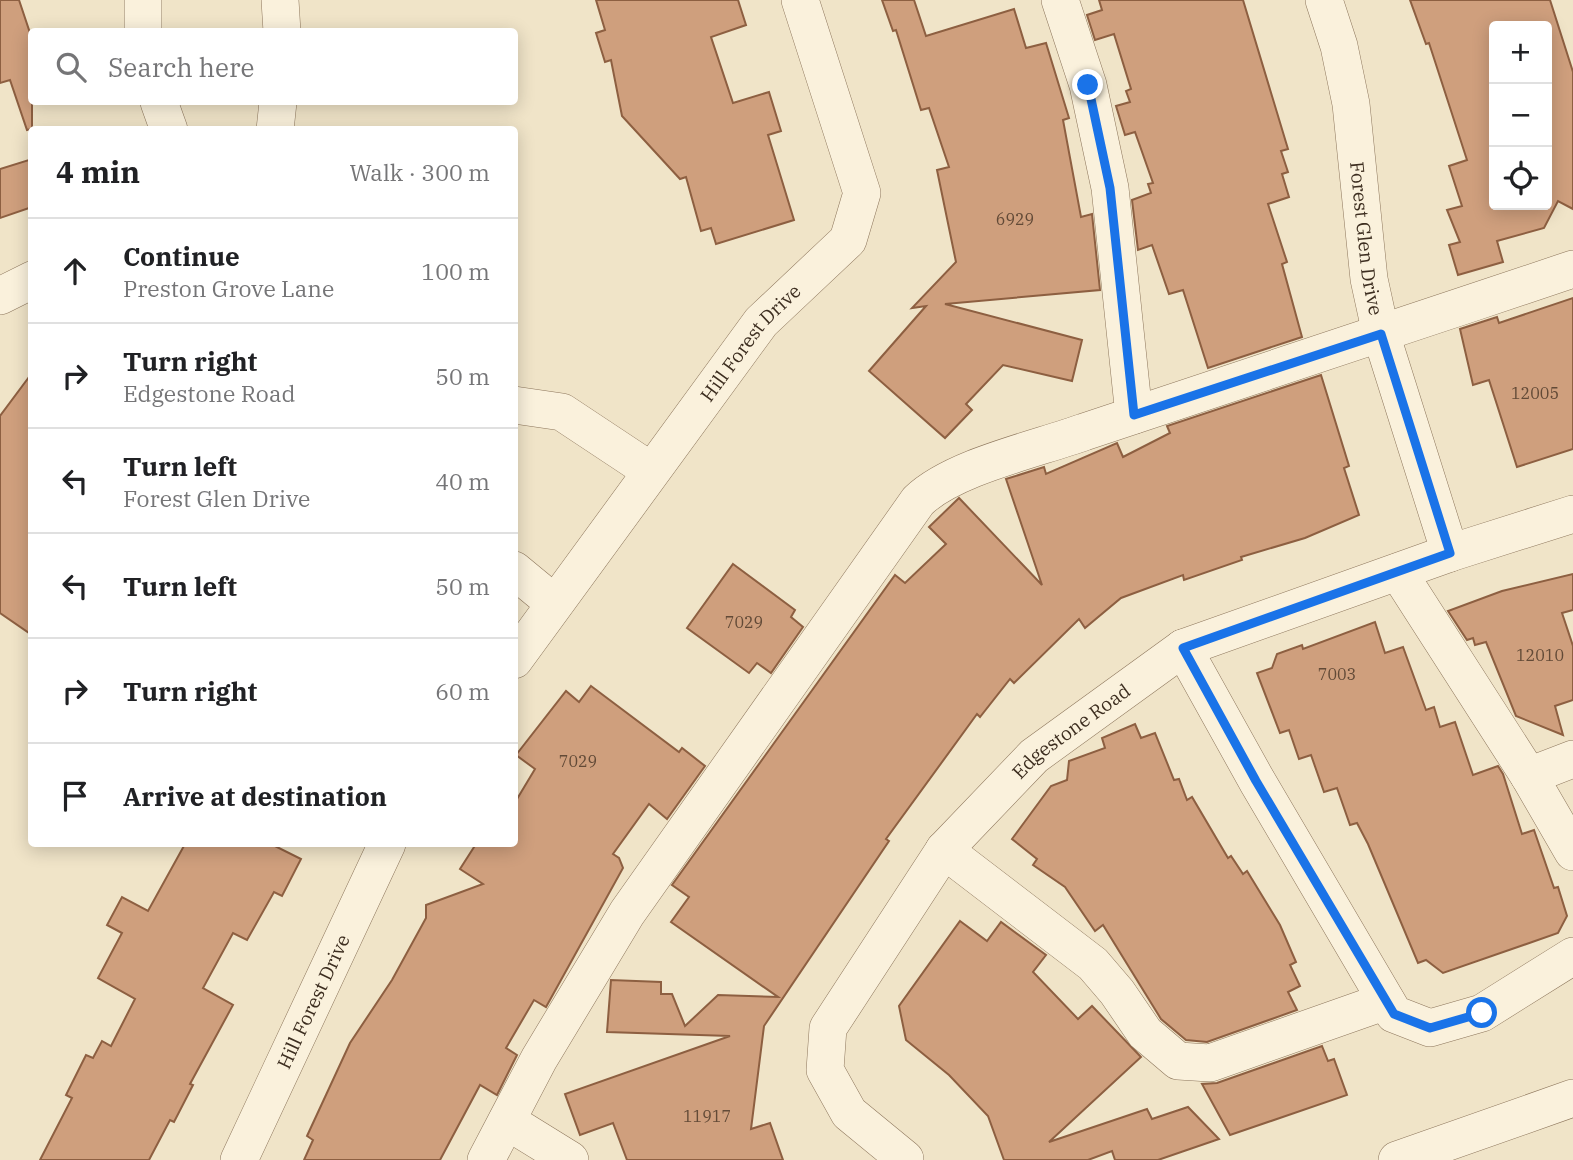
<!DOCTYPE html>
<html lang="en">
<head>
<meta charset="utf-8">
<style>
	:root { --surface:#fff; --page:#f2f2f2; --text:#202124; --muted:#757577; --line:#e0e0e0 }
	body { margin:0; font-family:"IBM Plex Serif",serif; background:var(--page); color:var(--text) }
	.controls { position:absolute; right:21px; top:21px; display:grid; overflow:hidden; border-radius:7px; box-shadow:0 4px 18px #0003 }
	.controls button { width:63px; height:63px; display:grid; place-items:center; padding:0; border:0; border-bottom:2px solid var(--line); background:var(--surface); color:var(--text); font:35px sans-serif }
	.stop { position:absolute; width:21px; height:21px; margin:-16px; border:5px solid #1a73e8; border-radius:50%; background:#fff }
	.stop.end { background:#1a73e8; border-color:#fff; box-shadow:0 2px 7px #0008 }
	.list { margin:0; padding:0; list-style:none }
	h2 { display:flex; justify-content:space-between; align-items:center; height:91px; margin:0; padding:0 28px; font-size:30px }
	h2 small { font-size:23px; font-weight:400; color:var(--muted) }
	.list li { display:grid; grid-template-columns:46px 1fr auto; gap:21px; align-items:center; box-sizing:border-box; height:105px; padding:0 28px; border-top:2px solid var(--line) }
	.list b { display:block; font-size:26px; white-space:nowrap }
	.list p { margin:0; font-size:23px; white-space:nowrap; color:var(--muted) }
	.list em { font-size:23px; font-style:normal; color:var(--muted) }
	.icon { flex:none; width:38px; height:38px; fill:none; stroke:currentColor; stroke-width:2; stroke-linecap:round; stroke-linejoin:round }
	.map { position:relative; flex:none; width:1573px; height:1160px; overflow:hidden }
	.search { position:absolute; background:var(--surface); box-shadow:0 4px 18px #0003; left:28px; top:28px; width:490px; height:77px; display:flex; align-items:center; gap:18px; box-sizing:border-box; padding:0 24px; border-radius:7px; color:var(--muted); font-size:26px }
	.panel { position:absolute; background:var(--surface); box-shadow:0 4px 18px #0003; left:28px; top:126px; width:490px; height:721px; border-radius:7px }
	.map>svg:first-child { display:block }
	.building { fill:#cf9f7d; stroke:#8d5f41; stroke-width:2; fill-rule:evenodd }
	.lines { fill:none; stroke-linecap:round; stroke-linejoin:round }
	.minor-casing { stroke:#8d765c; stroke-width:38 }
	.minor { stroke:#faf1dc; stroke-width:37 }
	.route { stroke:#1a73e8; stroke-width:9 }
	.labels { text-anchor:middle; stroke-width:6; stroke-linejoin:round; paint-order:stroke }
	.number-label { font-size:16px; fill:#624a37 }
	.street-label { font-size:19px; fill:#3d2e20; stroke:#f7eed8 }
</style>
</head>
<body>
<div class="map">
<svg width="1573" height="1160" viewBox="0 0 1573 1160">
	<rect width="100%" height="100%" fill="#f0e4c8"/>
	<!-- building -->
	<g class="building">
		<path d="M0,0H19L32,39V129L27,130L10,80L0,83Z"/>
		<path d="M596,0H738L746,25L711,37L733,103L769,92L781,131L768,135L794,220L716,244L711,228L701,231L686,177L680,179L622,116L611,60L605,62L596,33L605,30Z"/>
		<path d="M882,0H914L926,36L1014,9L1026,48L1046,43L1069,118L1063,120L1081,217L1092,214L1100,290L945,304L1082,340L1072,381L1003,365L966,404L972,410L945,438L869,371L926,306L912,308L956,262L937,170L949,167L929,108L921,110L896,30L893,31Z"/>
		<path d="M1099,0H1243L1288,149L1281,151L1288,172L1282,174L1289,197L1268,204L1287,262L1282,264L1302,337L1208,368L1183,290L1169,294L1152,245L1138,250L1132,200L1151,193L1148,184L1153,183L1135,132L1125,135L1116,106L1130,102L1126,91L1131,89L1114,34L1095,40L1087,15L1102,10Z"/>
		<path d="M1410,0H1550L1573,72V209L1558,201L1544,228L1497,241L1503,262L1458,275L1449,245L1460,242L1447,210L1462,206L1449,166L1467,160L1429,43L1426,44ZM1494,26H1547V205H1494Z"/>
		<path d="M32,159V207L0,218V169Z"/>
		<path d="M1573,298V449L1517,467L1489,380L1473,385L1460,329L1497,317L1499,323Z"/>
		<path d="M32,373V635L0,613V416Z"/>
		<path d="M1321,375L1349,466L1344,468L1359,515L1305,538L1241,557L1242,560L1184,580L1183,575L1121,598L1085,628L1079,619L1014,683L1010,679L980,717L977,714L886,839L889,841L764,1026L751,1129L770,1123L783,1160H627L613,1123L580,1135L565,1094L730,1036L607,1032L611,980L661,982V994H672L685,1026L718,995L778,997L671,922L689,897L672,885L895,575L905,583L946,544L929,527L959,498L1042,585L1006,479L1044,467L1046,474L1117,443L1123,457L1170,433L1167,426Z"/>
		<path d="M733,564L795,610L791,617L803,627L771,673L757,663L749,673L687,628Z"/>
		<path d="M1573,574V610L1562,613L1573,646V700L1555,706L1563,735L1516,716L1486,642L1475,645L1473,638L1467,640L1448,611L1502,591Z"/>
		<path d="M1375,622L1385,653L1403,647L1426,710L1434,707L1440,727L1455,722L1473,775L1498,766L1503,774L1522,834L1534,830L1554,888L1558,887L1567,916L1558,933L1443,973L1426,960L1418,963L1368,844L1357,823L1350,825L1337,788L1324,792L1311,755L1299,759L1289,730L1280,733L1257,673L1272,668L1277,654L1302,645L1303,649Z"/>
		<path d="M591,686L679,752L682,748L705,766L667,819L649,804L613,854L619,858L623,868L546,1007L534,1000L506,1048L517,1055L497,1095L480,1085L440,1160H304L313,1140L307,1136L350,1043L392,980L426,918V905L483,884L460,869L476,844H514V804L535,769L516,755L566,691L579,702Z"/>
		<path d="M1135,724L1141,738L1155,733L1174,780L1179,779L1187,800L1192,797L1228,858L1231,856L1243,874L1247,871L1280,925L1296,962L1290,965L1300,986L1288,992L1297,1010L1207,1042L1186,1040L1161,1019L1103,925L1095,931L1065,887L1033,865L1037,859L1012,839L1051,786L1067,780L1069,761L1105,748L1102,738Z"/>
		<path d="M185,844H271L301,859L282,896L274,892L247,940L233,933L203,988L233,1005L190,1084L193,1085L174,1122L170,1120L149,1160H40L72,1098L66,1095L86,1055L93,1058L102,1041L111,1046L135,999L98,978L122,933L107,925L122,897L148,911Z"/>
		<path d="M960,921L987,941L1001,922L1046,955L1033,972L1078,1019L1092,1006L1141,1057L1049,1142L1147,1109L1152,1119L1188,1107L1219,1139L1158,1160H1115L1112,1151L1088,1160H1004L988,1116L949,1075L906,1040L899,1006Z"/>
		<path d="M1322,1046L1328,1061L1334,1059L1347,1095L1230,1135L1202,1084L1217,1083Z"/>
	</g>
	<g class="lines">
		<!-- minor casing -->
		<g class="minor-casing">
			<g id="minor">
				<path d="M143,0V32"/>
				<path d="M280,0L282,32"/>
				<path d="M1060,0L1088,85L1110,188L1134,415"/>
				<path id="s1" d="M1324,0L1339,46L1351,104L1369,279L1381,334L1450,553"/>
				<path d="M159,102L169,130"/>
				<path d="M275,130L278,102"/>
				<path d="M0,296L32,280"/>
				<path d="M514,405L562,412L651,471"/>
				<path d="M514,570L554,603"/>
				<path d="M1398,572L1529,776L1573,852"/>
				<path d="M1183,648L1257,781L1394,1014L1430,1028L1482,1013L1573,956"/>
				<path id="s2" d="M514,660L761,322L848,240L862,193L800,0"/>
				<path d="M1529,776L1573,759"/>
				<path d="M944,850L1093,964L1117,992L1145,1033L1178,1061L1210,1063L1386,1001"/>
				<path d="M507,1121L570,1160"/>
				<path id="s3" d="M905,1159L849,1113L825,1070L828,1028L944,850L1034,756L1183,648L1450,553L1573,514"/>
				<path id="s4" d="M239,1160L387,844"/>
				<path d="M486,1160L539,1059L627,913L918,501C953,467 1037,449 1084,432C1246,377 1410,324 1573,269"/>
				<path d="M1397,1160L1573,1098"/>
			</g>
		</g>
		<!-- minor -->
		<use href="#minor" class="minor"/>
	</g>
	<g class="lines">
		<!-- route -->
		<path class="route" d="M1088,85L1110,188L1134,415L1381,334L1450,553L1183,648L1256,781L1394,1014L1430,1028L1482,1013"/>
	</g>
	<g class="labels">
		<!-- number labels -->
		<g class="number-label">
			<text x="1015" y="225">6929</text>
			<text x="1535" y="399">12005</text>
			<text x="744" y="628">7029</text>
			<text x="1540" y="661">12010</text>
			<text x="1337" y="680">7003</text>
			<text x="578" y="767">7029</text>
			<text x="707" y="1122">11917</text>
		</g>
		<!-- street labels -->
		<g class="street-label">
			<text dy="7" stroke="none"><textPath href="#s1" startOffset="243">Forest Glen Drive</textPath></text>
			<text dy="7" stroke="none"><textPath href="#s2" startOffset="396">Hill Forest Drive</textPath></text>
			<text dy="7" stroke="none"><textPath href="#s3" startOffset="551">Edgestone Road</textPath></text>
			<text dy="7" stroke="none"><textPath href="#s4" startOffset="175">Hill Forest Drive</textPath></text>
		</g>
	</g>
</svg>
<div class="controls">
<button>+</button>
<button>−</button>
<button><svg class="icon" aria-label="locate" viewBox="0 0 24 24"><circle cx="12" cy="12" r="6"/><path d="M12 2v4M12 18v4M2 12h4M18 12h4"/></svg></button>
</div>
<div class="stop" style="left:1482px;top:1013px"></div>
<div class="stop end" style="left:1088px;top:85px"></div>
<div class="search"><svg class="icon" aria-label="search" viewBox="0 0 24 24"><circle cx="10" cy="10" r="6"/><path d="M15 15l6 6"/></svg>Search here</div>
<section class="panel">
<h2>4 min<small>Walk · 300 m</small></h2>
<ul class="list">
<li><svg class="icon" aria-label="ahead" viewBox="0 0 24 24"><path d="M12 20V5M6 11l6-6 6 6"/></svg><div><b>Continue</b><p>Preston Grove Lane</p></div><em>100 m</em></li>
<li><svg class="icon" aria-label="right" viewBox="0 0 24 24"><path d="M7 20v-9h11M14 6l5 5-5 5"/></svg><div><b>Turn right</b><p>Edgestone Road</p></div><em>50 m</em></li>
<li><svg class="icon" aria-label="left" viewBox="0 0 24 24"><path d="M17 20v-9H6M10 6l-5 5 5 5"/></svg><div><b>Turn left</b><p>Forest Glen Drive</p></div><em>40 m</em></li>
<li><svg class="icon" aria-label="left" viewBox="0 0 24 24"><path d="M17 20v-9H6M10 6l-5 5 5 5"/></svg><div><b>Turn left</b></div><em>50 m</em></li>
<li><svg class="icon" aria-label="right" viewBox="0 0 24 24"><path d="M7 20v-9h11M14 6l5 5-5 5"/></svg><div><b>Turn right</b></div><em>60 m</em></li>
<li><svg class="icon" aria-label="arrive" viewBox="0 0 24 24"><path d="M6 21V4h12l-3 4 3 4H6"/></svg><div><b>Arrive at destination</b></div></li>
</ul>
</section>
</div>
</body>
</html>
